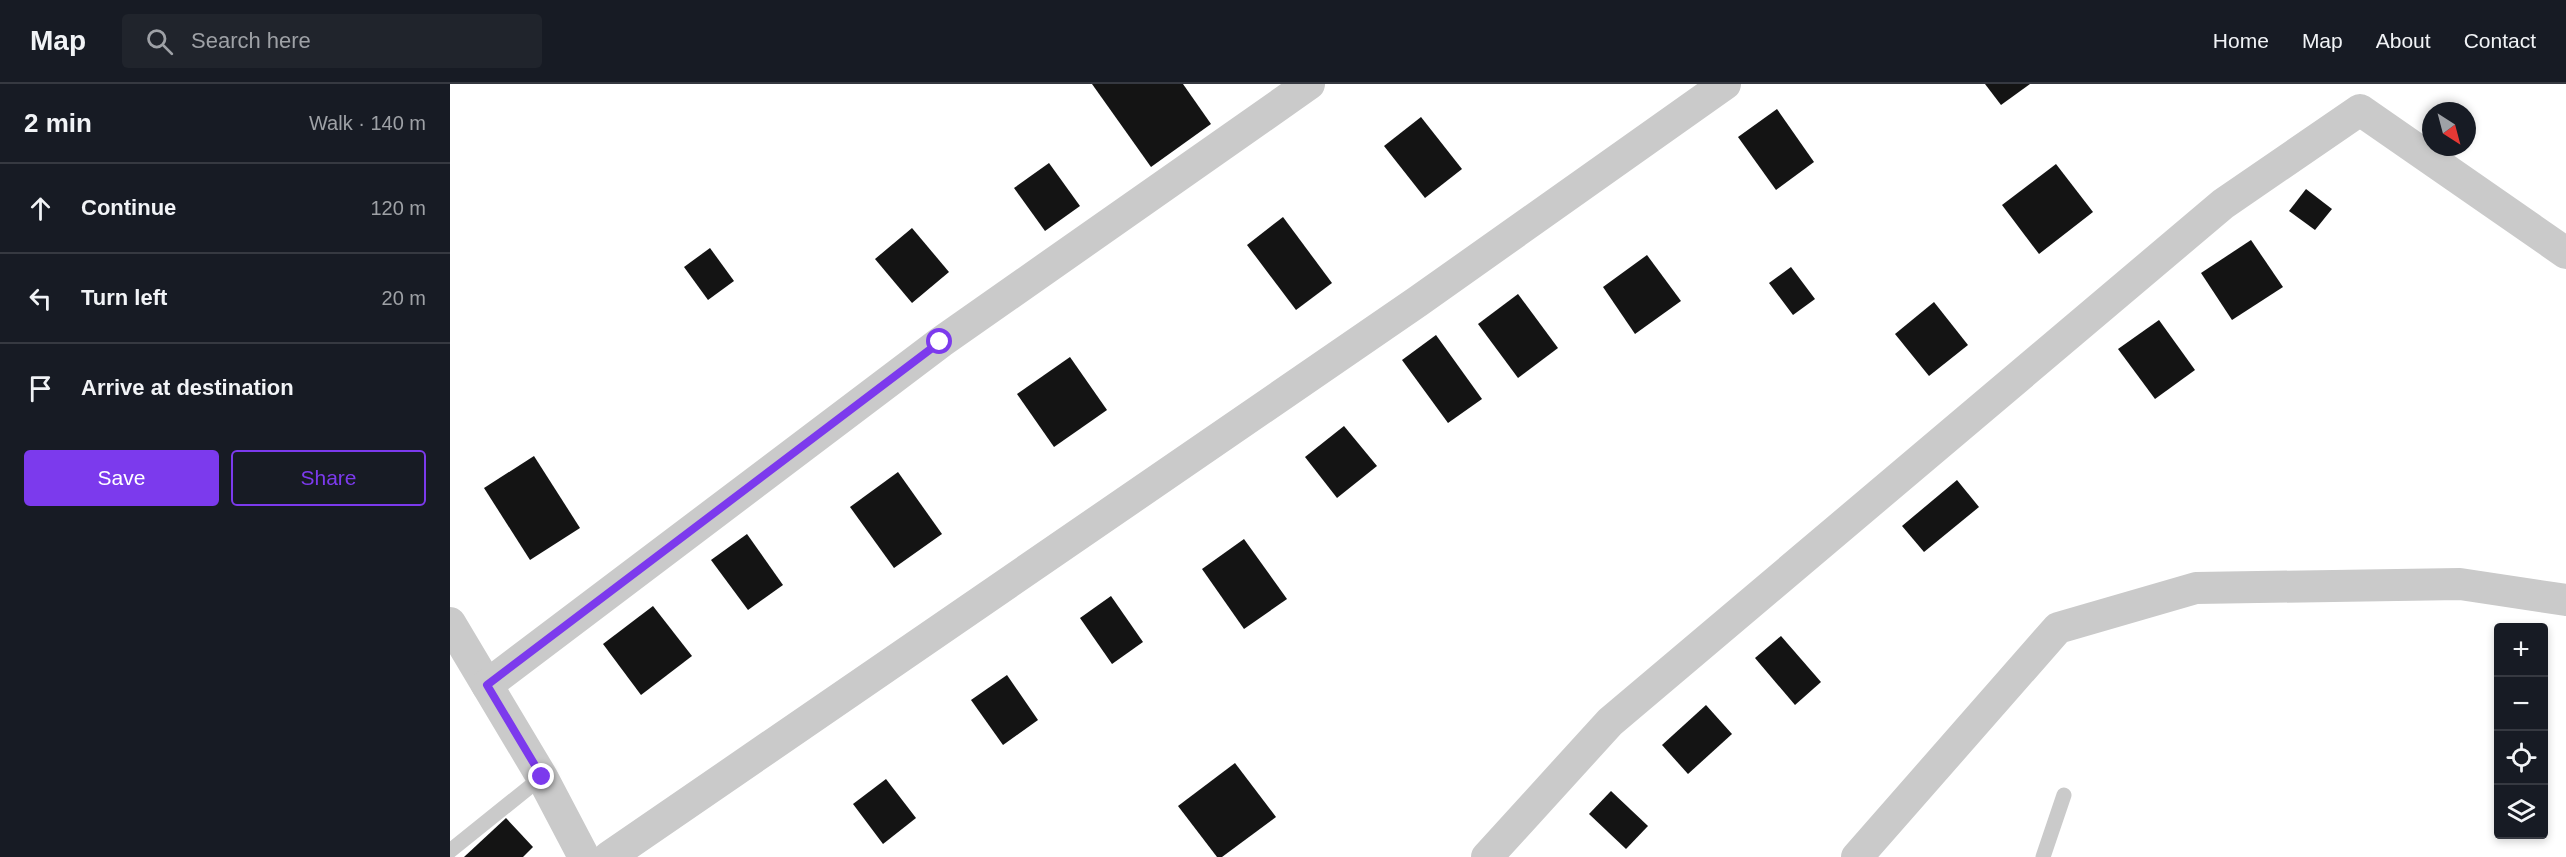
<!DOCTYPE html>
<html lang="en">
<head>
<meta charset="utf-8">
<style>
	:root { --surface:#171b24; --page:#20242c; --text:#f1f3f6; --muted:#9ea1a6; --line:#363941; --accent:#7c3aed }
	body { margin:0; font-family:Arial,sans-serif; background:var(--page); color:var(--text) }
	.controls { position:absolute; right:18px; bottom:18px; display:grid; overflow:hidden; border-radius:6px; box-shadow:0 3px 9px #0003 }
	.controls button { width:54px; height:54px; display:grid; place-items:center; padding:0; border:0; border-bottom:2px solid var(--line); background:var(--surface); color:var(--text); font:30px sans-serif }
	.compass { position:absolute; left:1972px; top:18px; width:54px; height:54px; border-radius:50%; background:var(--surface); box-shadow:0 3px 9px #0003; rotate:144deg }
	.stop { position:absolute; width:18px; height:18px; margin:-14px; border:4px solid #7c3aed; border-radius:50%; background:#fff }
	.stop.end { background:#7c3aed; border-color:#fff; box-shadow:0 2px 6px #0008 }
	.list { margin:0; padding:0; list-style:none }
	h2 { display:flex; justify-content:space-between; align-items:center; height:78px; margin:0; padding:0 24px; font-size:26px }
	h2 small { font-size:20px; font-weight:400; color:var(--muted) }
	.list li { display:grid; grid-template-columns:39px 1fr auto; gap:18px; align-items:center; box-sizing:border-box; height:90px; padding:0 24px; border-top:2px solid var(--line) }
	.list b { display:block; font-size:22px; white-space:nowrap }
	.list em { font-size:20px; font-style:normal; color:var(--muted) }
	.actions { display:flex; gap:12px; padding:18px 24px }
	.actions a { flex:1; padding:14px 0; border:2px solid var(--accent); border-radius:6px; text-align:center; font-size:21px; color:var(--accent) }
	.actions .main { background:var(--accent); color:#fff }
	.icon { flex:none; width:33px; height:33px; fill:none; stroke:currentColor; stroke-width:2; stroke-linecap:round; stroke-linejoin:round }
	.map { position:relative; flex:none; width:2116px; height:773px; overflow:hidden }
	header { display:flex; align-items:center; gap:36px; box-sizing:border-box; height:84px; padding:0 30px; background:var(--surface); border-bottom:2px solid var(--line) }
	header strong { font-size:28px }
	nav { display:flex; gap:33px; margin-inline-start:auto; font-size:21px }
	.search { width:420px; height:54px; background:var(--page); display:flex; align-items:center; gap:15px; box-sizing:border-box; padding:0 21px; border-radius:6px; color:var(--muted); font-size:22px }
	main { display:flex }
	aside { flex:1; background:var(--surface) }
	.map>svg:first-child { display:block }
	.building { fill:#141414 }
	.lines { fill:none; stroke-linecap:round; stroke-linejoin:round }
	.service { stroke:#cacaca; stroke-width:15 }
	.minor { stroke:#cacaca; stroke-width:32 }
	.route { stroke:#7c3aed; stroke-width:8 }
</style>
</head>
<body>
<header>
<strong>Map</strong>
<div class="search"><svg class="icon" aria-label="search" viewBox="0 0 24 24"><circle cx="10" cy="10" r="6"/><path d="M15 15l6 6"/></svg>Search here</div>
<nav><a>Home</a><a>Map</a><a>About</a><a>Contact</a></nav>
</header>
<main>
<aside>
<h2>2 min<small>Walk · 140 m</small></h2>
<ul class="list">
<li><svg class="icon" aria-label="ahead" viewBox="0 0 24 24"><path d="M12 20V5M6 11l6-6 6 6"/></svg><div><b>Continue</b></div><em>120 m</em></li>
<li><svg class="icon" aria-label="left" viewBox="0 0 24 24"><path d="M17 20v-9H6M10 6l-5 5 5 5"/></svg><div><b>Turn left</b></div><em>20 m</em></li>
<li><svg class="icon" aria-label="arrive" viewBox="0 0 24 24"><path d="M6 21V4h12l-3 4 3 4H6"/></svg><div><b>Arrive at destination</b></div></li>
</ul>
<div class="actions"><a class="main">Save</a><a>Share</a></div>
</aside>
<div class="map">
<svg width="2116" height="773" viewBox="0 0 2116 773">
	<rect width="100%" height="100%" fill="#fff"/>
	<!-- building -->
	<g class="building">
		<path d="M642,0H733L761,40L701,83Z"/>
		<path d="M1535,0H1580L1551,21Z"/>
		<path d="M1327,25L1364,78L1326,106L1288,53Z"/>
		<path d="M971,33L1012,85L975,114L934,62Z"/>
		<path d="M599,79L630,122L595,147L564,104Z"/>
		<path d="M1606,80L1643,128L1589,170L1552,121Z"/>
		<path d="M1856,105L1882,125L1865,146L1839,127Z"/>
		<path d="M833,133L882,199L846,226L797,161Z"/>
		<path d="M462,144L499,188L462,219L425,175Z"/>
		<path d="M1801,156L1833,203L1782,236L1751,189Z"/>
		<path d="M260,164L284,197L258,216L234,183Z"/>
		<path d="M1197,171L1231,217L1185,250L1153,203Z"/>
		<path d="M1341,183L1365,215L1343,231L1319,199Z"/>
		<path d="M1068,210L1108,264L1068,294L1028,240Z"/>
		<path d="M1484,218L1518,261L1479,292L1445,250Z"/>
		<path d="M1709,236L1745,286L1705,315L1668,265Z"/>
		<path d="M986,251L1032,315L998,339L952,276Z"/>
		<path d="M620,273L657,326L604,363L567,310Z"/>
		<path d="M894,342L927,382L887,414L855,373Z"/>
		<path d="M84,372L130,444L80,476L34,404Z"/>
		<path d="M448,388L492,450L444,484L400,423Z"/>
		<path d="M1507,396L1529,423L1474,468L1452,442Z"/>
		<path d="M297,450L333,501L298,526L261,476Z"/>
		<path d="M794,455L837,515L794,545L752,485Z"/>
		<path d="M661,512L693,558L662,580L630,534Z"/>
		<path d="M203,522L242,572L191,611L153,560Z"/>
		<path d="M1331,552L1371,598L1345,621L1305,574Z"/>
		<path d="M557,591L588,636L553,661L521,616Z"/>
		<path d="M1256,621L1282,650L1238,690L1212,661Z"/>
		<path d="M785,679L826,733L772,773H767L728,722Z"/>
		<path d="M436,695L466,734L433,760L403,720Z"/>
		<path d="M1161,707L1198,742L1176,765L1139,730Z"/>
		<path d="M56,734L83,763L73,773H14Z"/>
	</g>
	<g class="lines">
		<!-- service -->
		<g class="service">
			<path d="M0,767L92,693"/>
			<path d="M1593,773L1614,711"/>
		</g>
		<!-- minor -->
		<g class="minor">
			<path d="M0,539L92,693L134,773"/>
			<path d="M37,601L491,258L859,0"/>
			<path d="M159,773L967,218L1275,0"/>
			<path d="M1037,773L1160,638L1773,120L1910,26L2116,169"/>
			<path d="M1407,773L1608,544L1746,504L2010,500L2116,516"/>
		</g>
	</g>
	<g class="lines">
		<!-- route -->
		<path class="route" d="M92,693L37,601L490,258"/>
	</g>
</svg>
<div class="controls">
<button>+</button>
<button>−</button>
<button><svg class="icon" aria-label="locate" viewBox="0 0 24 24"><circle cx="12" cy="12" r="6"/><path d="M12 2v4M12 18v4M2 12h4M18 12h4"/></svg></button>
<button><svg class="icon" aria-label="layers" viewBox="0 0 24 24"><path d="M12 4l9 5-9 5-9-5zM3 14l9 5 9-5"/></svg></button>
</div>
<svg class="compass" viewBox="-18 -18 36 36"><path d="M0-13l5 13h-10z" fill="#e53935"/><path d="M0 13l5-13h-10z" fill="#9ea1a6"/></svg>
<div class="stop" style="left:490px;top:258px"></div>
<div class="stop end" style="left:92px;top:693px"></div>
</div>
</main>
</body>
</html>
